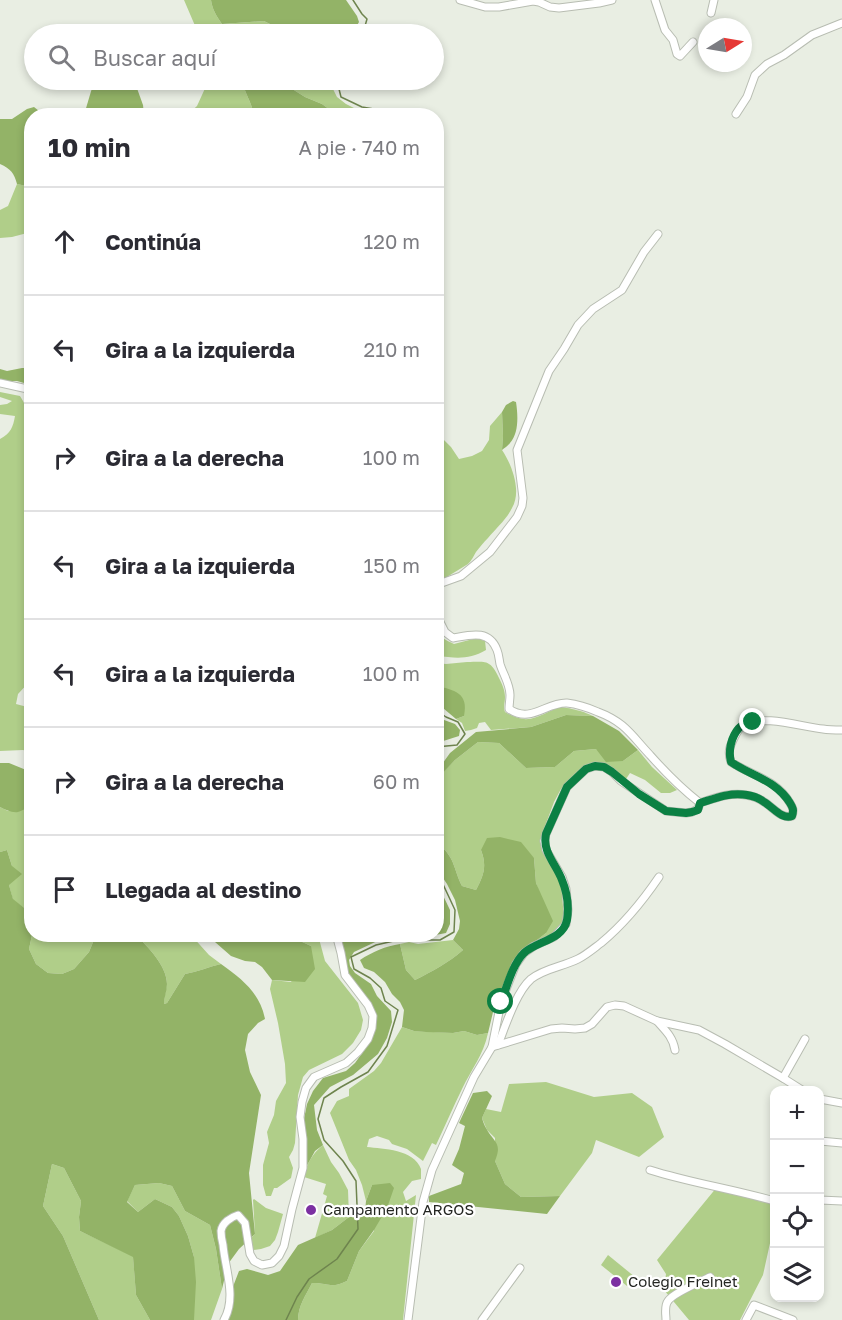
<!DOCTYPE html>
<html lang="es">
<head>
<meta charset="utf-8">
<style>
	:root { --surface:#fff; --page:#f2f2f3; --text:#2b2b33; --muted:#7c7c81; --line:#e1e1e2 }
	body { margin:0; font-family:"Golos Text",sans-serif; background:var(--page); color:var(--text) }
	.controls { position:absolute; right:18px; bottom:18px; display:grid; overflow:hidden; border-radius:12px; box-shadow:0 3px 9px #0003 }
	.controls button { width:54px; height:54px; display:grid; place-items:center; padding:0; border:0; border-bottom:2px solid var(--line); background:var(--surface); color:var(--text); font:30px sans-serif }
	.compass { position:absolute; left:698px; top:18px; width:54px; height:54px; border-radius:50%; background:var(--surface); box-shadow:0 3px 9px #0003; rotate:79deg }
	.stop { position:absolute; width:18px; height:18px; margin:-14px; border:4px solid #0b8043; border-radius:50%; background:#fff }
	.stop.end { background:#0b8043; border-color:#fff; box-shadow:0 2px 6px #0008 }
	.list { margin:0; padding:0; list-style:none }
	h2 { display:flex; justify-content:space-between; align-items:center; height:78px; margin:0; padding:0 24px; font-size:26px }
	h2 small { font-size:20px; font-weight:400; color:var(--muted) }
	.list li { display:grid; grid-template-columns:39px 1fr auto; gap:18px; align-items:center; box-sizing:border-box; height:108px; padding:0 24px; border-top:2px solid var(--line) }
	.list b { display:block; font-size:22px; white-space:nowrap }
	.list em { font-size:20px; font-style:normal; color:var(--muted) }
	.icon { flex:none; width:33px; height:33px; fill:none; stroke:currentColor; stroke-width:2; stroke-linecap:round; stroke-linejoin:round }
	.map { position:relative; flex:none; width:842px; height:1320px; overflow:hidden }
	.search { position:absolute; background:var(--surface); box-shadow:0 3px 9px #0003; left:24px; top:24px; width:420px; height:66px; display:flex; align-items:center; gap:15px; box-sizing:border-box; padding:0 21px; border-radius:33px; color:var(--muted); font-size:22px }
	.panel { position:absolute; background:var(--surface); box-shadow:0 3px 9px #0003; left:24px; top:108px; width:420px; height:834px; border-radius:24px }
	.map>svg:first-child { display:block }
	.green { fill:#b0ce89 }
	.forest { fill:#93b367 }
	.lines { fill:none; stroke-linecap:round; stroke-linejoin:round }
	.stream { stroke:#6e844e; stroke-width:1.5 }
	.street-casing { stroke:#b8bdb2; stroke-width:9 }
	.street { stroke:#fff; stroke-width:7 }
	.route { stroke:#0b8043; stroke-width:8 }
	.poi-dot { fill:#7c30a2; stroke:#fff; stroke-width:2 }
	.labels { text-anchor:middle; stroke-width:4.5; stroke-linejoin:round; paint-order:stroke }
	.poi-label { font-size:15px; fill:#242622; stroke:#fff; text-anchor:start }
</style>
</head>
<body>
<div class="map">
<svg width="842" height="1320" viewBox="0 0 842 1320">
	<rect width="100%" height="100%" fill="#e9eee3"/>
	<!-- green -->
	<g class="green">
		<path d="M184,0H211C212,9 217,17 222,24L264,21L288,33V34H195L196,28Z"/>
		<path d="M204,80H242C244,92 252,103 254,115L186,116L197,106L207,84Z"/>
		<path d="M278,80H310L320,87L331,85L337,97L346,104L356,109L363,115H337L322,104L305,97Z"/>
		<path d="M17,184L31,187V232L12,237L0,238V210L8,206Z"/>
		<path d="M0,392L20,396C29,410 30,419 24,434L31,431V680L18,694L16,704L31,708V752L23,750L0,751V439C11,433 13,427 15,416L0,414V405L7,404L12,401L0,397Z"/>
		<path d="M502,412L503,436L502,450C512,465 522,491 512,508C506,520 496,528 488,538C484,542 479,548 476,552C473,557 472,560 468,564L437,583L436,432L451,447L459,459L472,456L482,451L489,440L490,426Z"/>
		<path d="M436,628C439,638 446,640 454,644L477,638L485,641L486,650C469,660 456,658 437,656Z"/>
		<path d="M467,662C486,662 490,659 499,678C502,684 505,690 505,697C505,703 503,706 505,712C523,722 530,721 548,712C549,712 556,708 557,707C564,706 587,712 593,716L566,715L531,727L491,730L485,722L479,723L477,728L471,730L465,731L462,723L456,719L464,716L445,688L437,685V663L446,664Z"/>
		<path d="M478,742L499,743L526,768L555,767L574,751L596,749L623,761L638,750L652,767L677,790L670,793H661L645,780L630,773L624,782L597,764L570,780L561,789L554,802L541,837L544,853L561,882L564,919L561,926L553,934L534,942L546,933L539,892L536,883L534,858L481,850C487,866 484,875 476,890L462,886C453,868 456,860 440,845L439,818L437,810L436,779L455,760Z"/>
		<path d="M0,807L8,811L29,807L31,808V915L28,911L13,900L9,885L12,866L7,850L0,852Z"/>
		<path d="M32,935H96L89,952L74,969L62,974L48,973L36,964L29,949Z"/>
		<path d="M136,935H191L209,955L221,964C208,967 197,972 185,974L167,1003L164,1004C164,997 166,991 167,984C167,966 148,947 136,935Z"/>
		<path d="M287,935H318L325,961L358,1003L363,1020L361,1030L353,1043L342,1054L309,1070L303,1077L298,1095L295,1143L293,1150L289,1157L293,1168L291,1178L277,1188H274L271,1196H266L263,1185V1165L269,1143L267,1132L274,1115L276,1101L286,1083L285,1064L278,1023L270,989L272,980L291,982L311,946Z"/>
		<path d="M453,940L463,950C448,963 433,971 415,980L406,970L400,944L409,942L418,944Z"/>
		<path d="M402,1027L414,1031L453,1033L464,1031L477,1035L488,1033C483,1056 472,1068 462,1089C453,1107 445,1126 436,1145L432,1143L423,1161L407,1149L392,1144L389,1140L377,1136L369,1139L367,1147C383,1149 414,1149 421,1169C421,1170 421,1177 421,1179L412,1181L403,1192L406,1201L416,1195L403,1320H298C298,1306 306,1295 312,1283C330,1283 330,1289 347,1281L359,1251L374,1231L372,1185L366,1201L362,1185L356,1170L349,1160L330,1113L337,1101L349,1096V1089L374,1071L381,1063Z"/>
		<path d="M546,1082L594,1097L632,1093L652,1107L664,1137L639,1157L596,1140L592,1153L560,1196L521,1197L505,1184L495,1161V1138L487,1130L482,1118L486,1109L501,1112L509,1084Z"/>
		<path d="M323,1145L331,1162L339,1173L348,1190L349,1217L332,1230L315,1238L327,1196L323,1194L326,1184L304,1177C306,1164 313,1153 323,1145Z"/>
		<path d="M52,1164L64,1168L81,1201L79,1217L80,1231L133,1256L136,1295L150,1320H99L63,1236L43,1206Z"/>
		<path d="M159,1183L172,1186L185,1211L210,1225L216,1249L222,1289L211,1320H194V1257L188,1236L179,1216L172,1207L155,1199L138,1212L127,1201L135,1185Z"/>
		<path d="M717,1187L774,1203V1225L763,1275L740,1320H689L664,1290L666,1274L657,1260Z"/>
		<path d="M254,1199L266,1208L283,1214L278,1232L275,1240L270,1246L261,1249L253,1250L245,1244L255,1234L253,1200Z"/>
		<path d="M608,1255L635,1277L627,1286L601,1265Z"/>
	</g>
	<!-- forest -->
	<g class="forest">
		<path d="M211,0H346L357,16L359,22L352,34H288V33L264,21L222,24C217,17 212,9 211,0Z"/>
		<path d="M97,80H134L143,105L144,115H84L92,88Z"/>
		<path d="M242,80H278L305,97L322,104L337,115H254C252,103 244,92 242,80Z"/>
		<path d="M34,107L44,115L32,116L31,187L17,184C14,173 11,169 0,164V119H12L27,109Z"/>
		<path d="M22,368H31V385L17,381H0V369L7,371Z"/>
		<path d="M513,401L516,402C518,415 519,433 510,443C508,446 504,448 502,450L503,436L502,412L506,405Z"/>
		<path d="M436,685C454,691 469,692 464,716L456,719L437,703Z"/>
		<path d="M566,715L593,716L619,731L638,750L623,761L606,762L596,749L574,751L555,767L526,768L499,743L478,742L455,760L437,779V768L440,767L450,753L476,732L531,727Z"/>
		<path d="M436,717L455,724L460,730L459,736L437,743Z"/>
		<path d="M0,763H9L31,772V808C26,808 24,810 18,812C12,813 6,810 0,807Z"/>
		<path d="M437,810L439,818L440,845C456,860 453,868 462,886L476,890C484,875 487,866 481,850L487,838L500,837L521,842L534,858L536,883L553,921L546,933L519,954L511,965L494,1008L488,1033L477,1035L464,1031L453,1033L426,1032L414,1031L402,1027L404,1010L400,1002L392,994L385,982L374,972L364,968L360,960C372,952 386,946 400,944L406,970L415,980C433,971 448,963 463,950L453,940L459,929L460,921L455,900L447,884L437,869Z"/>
		<path d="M7,850L12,866L22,874L9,885L13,899L28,911L31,915L32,935L29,949L36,964L48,973L62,974L74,969L89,952L96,935H136C148,947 167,966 167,984C167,991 164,997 164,1004L167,1003L185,974C197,972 208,967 221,964C242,979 260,993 265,1019L258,1023L248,1034L245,1050L250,1072L261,1095L249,1173L255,1234L239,1249L228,1264L222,1289L216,1249L210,1225L185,1211L172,1186L159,1183L135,1185L127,1202L138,1212L155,1199L172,1207L179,1216L188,1236L194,1257L196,1282L194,1320H150L136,1295L133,1257L80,1231L79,1217L81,1201L64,1168L52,1164L43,1206L63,1236L99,1320H0V852Z"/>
		<path d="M437,883L450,910V924L446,933L430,936L401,935L436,934Z"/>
		<path d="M207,935H237V937L287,935L311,946L315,969L305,982L272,980L262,967L255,962L245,961L231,956Z"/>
		<path d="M340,935H396L388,936L354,952L349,960L350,966L355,973L371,984L377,996L391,1011L392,1022L387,1038L378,1054L353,1075L330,1087L314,1105L317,1130L323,1145L315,1151L305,1169L304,1119L307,1104L313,1091L323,1078L346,1071L355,1063L371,1041L374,1029L367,1004L348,976Z"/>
		<path d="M487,1091L492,1096L482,1118C483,1121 484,1125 486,1128C493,1142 503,1142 495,1161L505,1184L521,1197L560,1196L547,1214L429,1202V1196L461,1184L464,1173L452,1165L459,1149L465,1126L459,1123L473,1093Z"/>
		<path d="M390,1183L394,1188L387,1208L374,1230L359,1251L347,1281C330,1289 330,1283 312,1283C306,1295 298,1306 298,1320H226L234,1284L239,1271L247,1269L268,1275L280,1271L298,1245L332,1230L349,1217L365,1211L366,1201L372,1185Z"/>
	</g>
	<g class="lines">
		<!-- stream -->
		<g class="stream">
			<path d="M353,0L362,14L367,19L363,33L361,34"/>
			<path d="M340,80L338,85L341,97L362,107L386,111L389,116"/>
			<path d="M436,710L446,717L458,722L465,734L457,745L436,747"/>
			<path d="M286,1320L297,1297L309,1279L337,1259L358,1229L356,1181L343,1161L324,1140L318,1119L324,1098L341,1087L368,1072L387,1046L398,1010L385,1001L381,988L370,978L354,969L351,957L376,945L398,940H440L454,932L455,910L441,880L436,875"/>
		</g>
		<!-- street casing -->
		<g class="street-casing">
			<g id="street">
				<path d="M460,0L485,7H499L533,1L539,2L550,7L559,8L599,3L612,0"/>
				<path d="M655,0L665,30L673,40L677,54L680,56L693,42"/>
				<path d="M711,13L714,0"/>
				<path d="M736,114L747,97L755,75L767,64L784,55L812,35L842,23"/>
				<path d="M0,383L32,390"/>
				<path d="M436,585L461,576L490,552L517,517L522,506L523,498L517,450L549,371L564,349L578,325L593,309L622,290L644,252L658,234"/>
				<path d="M436,614L445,632L453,638C470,635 489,629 497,650C499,655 499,659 500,664C503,674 510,684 510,695C510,700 509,704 509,709C531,724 546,702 567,703C576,704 589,708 598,712C625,722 632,736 650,755C666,773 682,789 700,803"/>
				<path d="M657,1021C665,1030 673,1037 675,1050"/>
				<path d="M498,1045C505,1027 516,992 531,979C545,968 562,967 578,959C586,955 593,949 601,943C624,924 642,902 659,877"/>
				<path d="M492,1047L551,1029L562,1028L575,1029L585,1028L592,1024L607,1007L615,1005L624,1006L657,1021L699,1030L725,1044L783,1078L802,1090"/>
				<path d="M783,1078L805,1039"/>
				<path d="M820,1099L842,1103"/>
				<path d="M820,1141L842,1143"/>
				<path d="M650,1170C691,1183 733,1189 774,1201"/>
				<path d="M820,1200L842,1201"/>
				<path d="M224,1320C237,1297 225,1269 223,1245C222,1241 221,1235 221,1231C222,1223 231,1217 238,1215L245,1223L250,1254L254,1261L262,1265L272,1263L279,1256L284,1246L292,1209L303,1168V1139L300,1117L302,1102L306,1088L314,1077L346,1063L358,1052L368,1039L372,1028L373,1016L368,1005L345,975L341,953L336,934"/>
				<path d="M408,1320L423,1202L432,1170L474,1077L492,1047L501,1002L516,964L524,953L534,946L554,937L566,924L568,910L566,889L562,877L546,850L544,841L546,834L567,787L586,769L595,766L604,767L612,772L621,781L666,811L686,813L692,812L698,809L700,803C715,798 730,792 746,795C753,796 759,798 764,802C773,807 782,820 792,816C794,810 793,808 790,803C776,779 752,776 731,762C728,753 729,748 733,740C736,734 738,728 744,725C763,714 802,727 823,729C829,730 836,730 842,730"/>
				<path d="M482,1320L520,1268"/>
				<path d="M666,1320C666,1314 664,1306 668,1301C673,1293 700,1282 710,1277"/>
				<path d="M746,1320L754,1305L793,1320"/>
			</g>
		</g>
		<!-- street -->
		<use href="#street" class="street"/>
	</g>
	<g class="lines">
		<!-- route -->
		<path class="route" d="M501,1002C507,987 512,965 524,953C537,941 563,940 567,920C569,907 567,892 562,880C556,864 542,852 546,834L567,787L586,769L595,766L604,767L612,772L639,794L666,811L686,813L692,812L698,810L700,803C716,798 730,792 747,795C753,796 759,798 764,802C773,807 782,820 792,816C794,810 793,808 790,803C776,780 751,776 731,762C728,751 731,737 739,728C743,724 748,723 753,722"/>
	</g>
	<!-- markers -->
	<g class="poi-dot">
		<circle cx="311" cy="1210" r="6"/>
		<circle cx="616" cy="1282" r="6"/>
	</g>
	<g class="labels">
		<!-- poi labels -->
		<g class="poi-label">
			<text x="323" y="1215">Campamento ARGOS</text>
			<text x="628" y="1287">Colegio Freinet</text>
		</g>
	</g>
</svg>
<div class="controls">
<button>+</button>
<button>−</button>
<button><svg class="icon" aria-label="locate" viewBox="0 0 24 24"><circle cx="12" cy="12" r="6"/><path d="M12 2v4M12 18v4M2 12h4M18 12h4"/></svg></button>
<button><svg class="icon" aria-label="layers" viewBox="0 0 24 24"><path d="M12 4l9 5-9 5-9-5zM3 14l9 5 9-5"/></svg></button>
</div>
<svg class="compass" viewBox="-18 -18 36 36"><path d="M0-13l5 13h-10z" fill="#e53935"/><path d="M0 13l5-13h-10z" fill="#7c7c81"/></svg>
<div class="stop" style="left:501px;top:1002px"></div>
<div class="stop end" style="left:753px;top:722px"></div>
<div class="search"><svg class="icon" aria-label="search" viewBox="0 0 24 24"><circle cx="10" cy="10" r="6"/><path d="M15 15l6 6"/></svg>Buscar aquí</div>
<section class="panel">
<h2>10 min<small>A pie · 740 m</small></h2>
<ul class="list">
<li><svg class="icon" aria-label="ahead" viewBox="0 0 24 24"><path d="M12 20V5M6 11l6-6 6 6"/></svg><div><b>Continúa</b></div><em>120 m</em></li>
<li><svg class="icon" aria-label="left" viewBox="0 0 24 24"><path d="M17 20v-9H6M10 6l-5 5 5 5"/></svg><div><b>Gira a la izquierda</b></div><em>210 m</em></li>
<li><svg class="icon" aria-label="right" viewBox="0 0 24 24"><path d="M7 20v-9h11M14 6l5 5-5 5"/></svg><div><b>Gira a la derecha</b></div><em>100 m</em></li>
<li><svg class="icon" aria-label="left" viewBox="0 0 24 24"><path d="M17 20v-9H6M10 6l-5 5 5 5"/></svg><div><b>Gira a la izquierda</b></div><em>150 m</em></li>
<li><svg class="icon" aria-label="left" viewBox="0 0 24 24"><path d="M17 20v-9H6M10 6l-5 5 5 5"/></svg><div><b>Gira a la izquierda</b></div><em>100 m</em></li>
<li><svg class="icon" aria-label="right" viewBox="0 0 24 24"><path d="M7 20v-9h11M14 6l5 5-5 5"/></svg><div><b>Gira a la derecha</b></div><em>60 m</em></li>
<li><svg class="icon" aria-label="arrive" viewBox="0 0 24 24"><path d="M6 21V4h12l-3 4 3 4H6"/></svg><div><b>Llegada al destino</b></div></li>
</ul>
</section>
</div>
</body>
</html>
